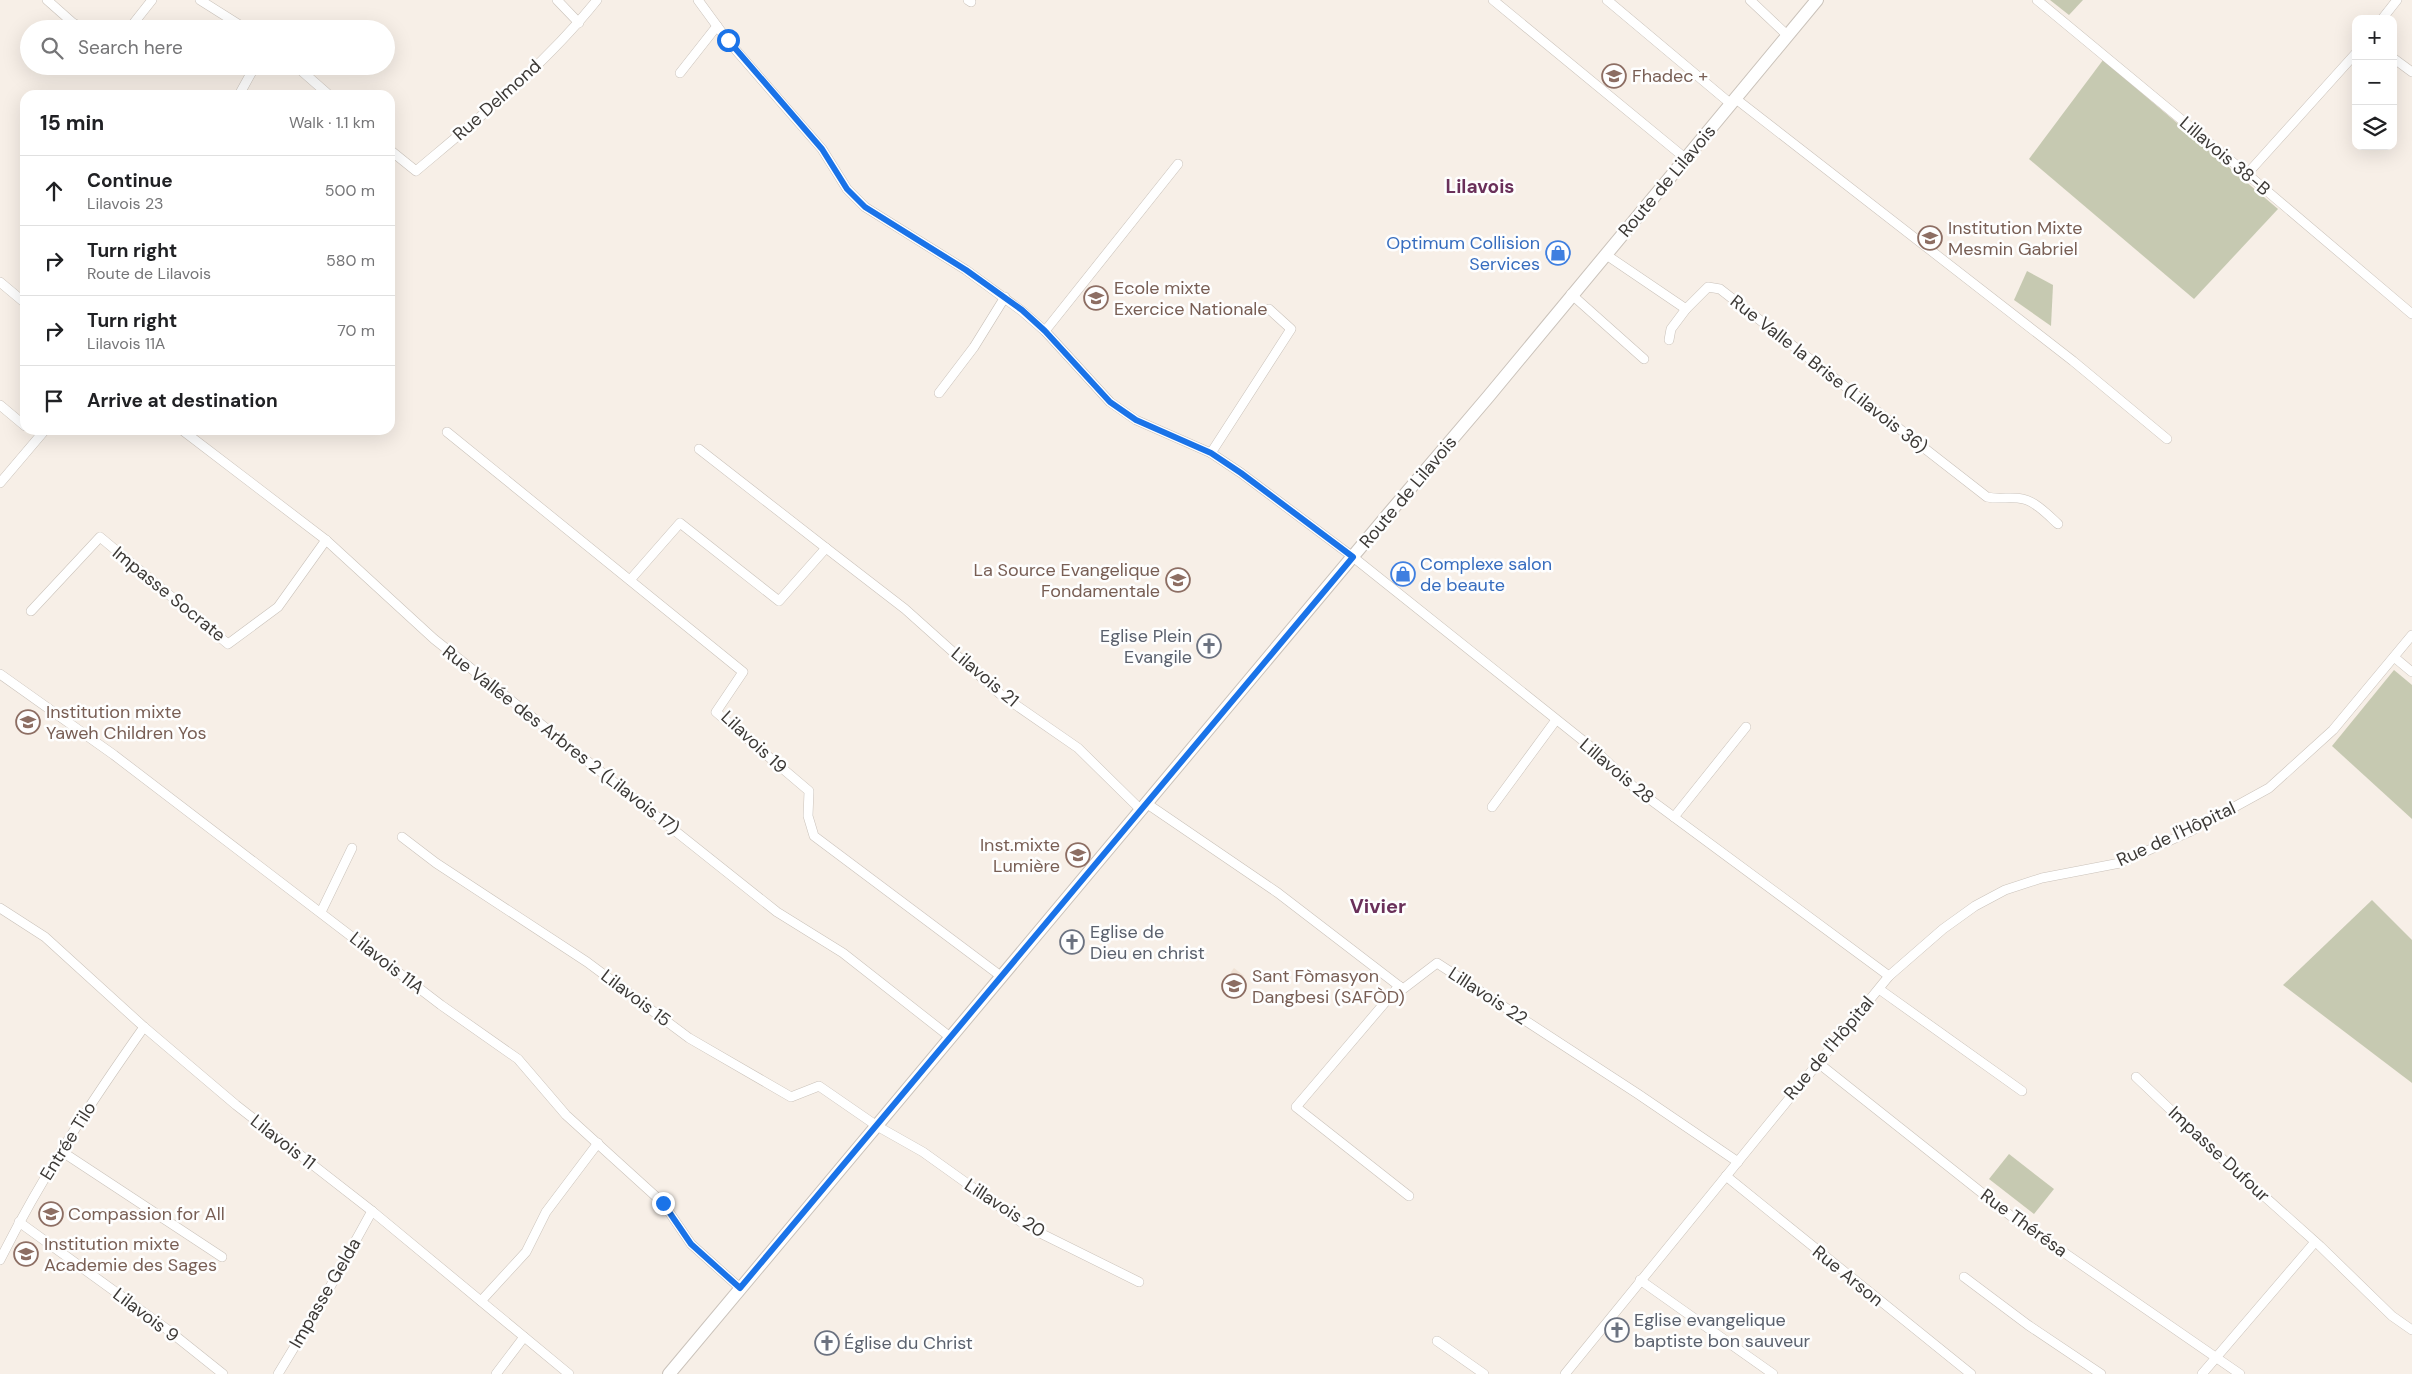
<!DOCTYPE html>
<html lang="en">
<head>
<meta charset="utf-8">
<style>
	:root { --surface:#fff; --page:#f6f6f6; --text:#202124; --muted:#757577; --line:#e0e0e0 }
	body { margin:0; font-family:"DM Sans",sans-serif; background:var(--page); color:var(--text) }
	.controls { position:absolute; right:15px; top:15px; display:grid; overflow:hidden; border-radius:10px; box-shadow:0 5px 20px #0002 }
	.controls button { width:45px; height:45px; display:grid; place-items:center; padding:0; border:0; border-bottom:1px solid var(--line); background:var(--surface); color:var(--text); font:25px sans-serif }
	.stop { position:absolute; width:15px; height:15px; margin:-11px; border:4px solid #1a73e8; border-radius:50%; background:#fff }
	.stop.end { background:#1a73e8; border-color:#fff; box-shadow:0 1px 5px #0008 }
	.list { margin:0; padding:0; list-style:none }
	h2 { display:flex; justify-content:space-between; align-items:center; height:65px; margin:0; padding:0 20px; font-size:21px }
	h2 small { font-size:16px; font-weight:400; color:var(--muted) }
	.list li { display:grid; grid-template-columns:32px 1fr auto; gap:15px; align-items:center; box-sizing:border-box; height:70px; padding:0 20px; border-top:1px solid var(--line) }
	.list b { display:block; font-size:19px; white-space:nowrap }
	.list p { margin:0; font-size:16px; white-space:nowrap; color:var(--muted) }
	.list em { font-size:16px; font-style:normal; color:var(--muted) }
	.icon { flex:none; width:28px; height:28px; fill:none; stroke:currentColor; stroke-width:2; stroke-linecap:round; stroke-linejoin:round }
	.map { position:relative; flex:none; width:2412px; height:1374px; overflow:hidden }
	.search { position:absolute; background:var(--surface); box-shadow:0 5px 20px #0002; left:20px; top:20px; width:375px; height:55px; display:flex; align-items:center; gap:12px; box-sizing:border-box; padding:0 18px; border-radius:28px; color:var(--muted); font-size:19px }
	.panel { position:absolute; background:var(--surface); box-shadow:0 5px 20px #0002; left:20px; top:90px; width:375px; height:345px; border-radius:15px }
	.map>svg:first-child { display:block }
	.built { fill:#f0e2d5 }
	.green { fill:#c6c9b1 }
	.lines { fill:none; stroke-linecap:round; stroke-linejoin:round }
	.minor-casing { stroke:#cac2ba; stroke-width:10 }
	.secondary-casing { stroke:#cac2ba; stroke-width:14 }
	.minor { stroke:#fff; stroke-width:9 }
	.secondary { stroke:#fff; stroke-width:12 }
	.route { stroke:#1a73e8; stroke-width:6 }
	.labels { text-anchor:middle; stroke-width:5; stroke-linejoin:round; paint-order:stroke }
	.education-label { font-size:18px; fill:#785e54; stroke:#fefefe; text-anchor:start }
	.street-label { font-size:18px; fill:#3c3936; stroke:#fefefe }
	.shop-label { font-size:18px; fill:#366cbe; stroke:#fefefe; text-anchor:end }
	.worship-label { font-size:18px; fill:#5b616d; stroke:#fefefe; text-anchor:start }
	.neighbourhood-label { font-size:19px; font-weight:bold; fill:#6a305a; stroke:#fefefe }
	.quarter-label { font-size:20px; font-weight:bold; fill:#6a305a; stroke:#fefefe }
</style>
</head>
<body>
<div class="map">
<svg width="2412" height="1374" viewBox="0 0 2412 1374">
	<rect width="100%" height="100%" fill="#f7efe7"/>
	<!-- built -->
	<path class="built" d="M1234,968L1244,976L1242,978L1247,983L1234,998L1222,989L1233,975L1231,972Z"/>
	<!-- green -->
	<g class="green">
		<path d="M2050,0H2083L2069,15Z"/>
		<path d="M2103,60L2278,209L2194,299L2029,159Z"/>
		<path d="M2027,271L2053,285L2051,326L2014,300Z"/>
		<path d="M2394,670L2412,685V819L2332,746Z"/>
		<path d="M2372,900L2412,940V1083L2283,985Z"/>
		<path d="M2009,1154L2054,1189L2034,1214L1989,1179Z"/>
	</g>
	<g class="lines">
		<!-- minor casing -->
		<g class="minor-casing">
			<g id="minor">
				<path d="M47,0L73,23L84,29"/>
				<path d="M200,0L246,29"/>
				<path d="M557,0L579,23"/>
				<path d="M698,0L728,41L822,149L847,189L865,207L966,270L1022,311L1045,331L1110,402L1136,420L1211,453L1241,473L1353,557L1596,751L1636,789L1889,976"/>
				<path d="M968,0L971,2"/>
				<path d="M1493,0L1685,158"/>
				<path d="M1607,0L1731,104"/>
				<path d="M1750,0L1788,36"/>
				<path d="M2037,0L2247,174L2412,314"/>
				<path d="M2382,19L2397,0"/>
				<path d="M129,29L152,0"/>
				<path d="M2393,58L2412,72"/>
				<path d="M296,66L329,95"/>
				<path d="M680,73L717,26"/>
				<path d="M239,95L255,66"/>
				<path d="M1736,99L2073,361L2167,439"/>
				<path d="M390,150L416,171C479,118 545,65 597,0"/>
				<path d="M2247,174L2356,53"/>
				<path d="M1605,254L1686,309L1708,287L1720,289L1987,497C2000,500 2011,496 2023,499C2036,502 2048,515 2058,524"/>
				<path d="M0,282L25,303"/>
				<path d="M1571,294L1644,359"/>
				<path d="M1045,331L1178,164"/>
				<path d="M1669,340L1671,329L1686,309"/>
				<path d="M939,393L974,347L1005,297"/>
				<path d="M0,405L25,426"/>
				<path d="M182,430L326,540L434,639L777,912L843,953L950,1037"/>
				<path d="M447,432L743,672L716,712L809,791L808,816L814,836L1002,977"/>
				<path d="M699,449L826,548"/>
				<path d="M1211,453L1291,329L1269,309"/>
				<path d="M0,483L45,430"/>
				<path d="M630,580L680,523L779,601L826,548L905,609L1000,694L1078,748L1141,810"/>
				<path d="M31,611L100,537L228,644L278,607L326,540"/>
				<path d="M2394,657L2412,672"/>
				<path d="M0,674L114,755L441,1005L518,1059L566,1115L663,1203L691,1244L740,1288"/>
				<path d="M1146,803L1278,893L1403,989L1437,963L1638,1094L1738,1162"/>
				<path d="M1492,807L1556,720"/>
				<path d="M1674,817L1746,727"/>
				<path d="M402,837L436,863L587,962L689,1038L791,1097L819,1086L877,1126L923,1152L1028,1227L1139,1282"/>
				<path d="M0,908L45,937L144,1027L236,1105L372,1211L569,1374"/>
				<path d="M321,912L352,848"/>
				<path d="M1399,986L1296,1107L1409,1196"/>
				<path d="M1879,989L2022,1091"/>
				<path d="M1817,1062L2011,1216L2240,1374"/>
				<path d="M2136,1077L2217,1154L2320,1246L2392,1316L2412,1330"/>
				<path d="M61,1151L222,1257"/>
				<path d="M1726,1176L1971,1374"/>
				<path d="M19,1222L168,1330L223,1374"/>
				<path d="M0,1260C41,1178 91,1102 144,1027"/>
				<path d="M1964,1277L2028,1325L2101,1374"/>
				<path d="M1640,1280L1773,1374"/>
				<path d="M481,1301L526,1252L546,1212L598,1143"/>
				<path d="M1437,1341L1484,1374"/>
				<path d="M278,1374L324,1298L372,1211"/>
				<path d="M496,1374L524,1337"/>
				<path d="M1565,1374L1889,976L1943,929L1975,906L2005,890L2042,878L2120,863L2189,832L2269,788L2333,730L2412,635"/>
				<path d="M2202,1374L2315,1242"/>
			</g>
		</g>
		<!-- secondary casing -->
		<g class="secondary-casing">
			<path id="secondary" d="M669,1374L1390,512L1488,397L1817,0"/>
		</g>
		<!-- minor -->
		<use href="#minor" class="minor"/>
		<!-- secondary -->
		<use href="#secondary" class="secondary"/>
	</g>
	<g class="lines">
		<!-- route -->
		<path class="route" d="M663,1203L691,1244L740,1288L1353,557L1241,473L1211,453L1136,420L1110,402L1045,331L1022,310L966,270L865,207L847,189L822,149L728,40"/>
	</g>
	<!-- icons -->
	<defs>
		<g id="school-ring" transform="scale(1.25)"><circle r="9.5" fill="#fefefe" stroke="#8d6e63" stroke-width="1.5"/><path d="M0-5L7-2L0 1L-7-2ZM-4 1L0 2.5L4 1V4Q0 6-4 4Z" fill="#8d6e63"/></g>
		<g id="shop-ring" transform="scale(1.25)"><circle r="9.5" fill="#fefefe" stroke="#3f7fe0" stroke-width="1.5"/><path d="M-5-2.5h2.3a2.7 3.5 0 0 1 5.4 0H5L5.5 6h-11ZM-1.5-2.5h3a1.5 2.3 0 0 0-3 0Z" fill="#3f7fe0"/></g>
		<g id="church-ring" transform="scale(1.25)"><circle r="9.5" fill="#fefefe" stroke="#6b7280" stroke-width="1.5"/><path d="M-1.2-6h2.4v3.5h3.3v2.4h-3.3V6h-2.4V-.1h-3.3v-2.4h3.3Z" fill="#6b7280"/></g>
	</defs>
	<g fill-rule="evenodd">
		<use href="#school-ring" x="1614" y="76"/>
		<use href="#school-ring" x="1930" y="238"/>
		<use href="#shop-ring" x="1558" y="253"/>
		<use href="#school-ring" x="1096" y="298"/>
		<use href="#shop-ring" x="1403" y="574"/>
		<use href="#school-ring" x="1178" y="580"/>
		<use href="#church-ring" x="1209" y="646"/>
		<use href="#school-ring" x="28" y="722"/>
		<use href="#school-ring" x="1078" y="855"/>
		<use href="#church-ring" x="1072" y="942"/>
		<use href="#school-ring" x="1234" y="986"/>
		<use href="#school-ring" x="51" y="1214"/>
		<use href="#school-ring" x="26" y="1254"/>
		<use href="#church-ring" x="1617" y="1330"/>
		<use href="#church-ring" x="827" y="1343"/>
	</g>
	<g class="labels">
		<!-- education labels -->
		<g class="education-label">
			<text x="1632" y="82">Fhadec +</text>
			<text x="1948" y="234">Institution Mixte<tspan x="1948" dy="21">Mesmin Gabriel</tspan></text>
			<text x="1114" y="294">Ecole mixte<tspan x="1114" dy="21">Exercice Nationale</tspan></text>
			<text x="1160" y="576" text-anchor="end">La Source Evangelique<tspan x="1160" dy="21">Fondamentale</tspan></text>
			<text x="46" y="718">Institution mixte<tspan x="46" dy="21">Yaweh Children Yos</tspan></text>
			<text x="1060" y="851" text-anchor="end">Inst.mixte<tspan x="1060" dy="21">Lumière</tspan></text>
			<text x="1252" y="982">Sant Fòmasyon<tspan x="1252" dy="21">Dangbesi (SAFÒD)</tspan></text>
			<text x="68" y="1220">Compassion for All</text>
			<text x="44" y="1250">Institution mixte<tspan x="44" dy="21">Academie des Sages</tspan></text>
		</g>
		<!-- street labels -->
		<g class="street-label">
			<text transform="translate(497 100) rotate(-42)" y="6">Rue Delmond</text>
			<text transform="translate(2225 156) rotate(40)" y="6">Lillavois 38-B</text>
			<text transform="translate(1667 181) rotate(-50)" y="6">Route de Lilavois</text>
			<text transform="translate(1829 374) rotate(38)" y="6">Rue Valle la Brise (Lilavois 36)</text>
			<text transform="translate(1408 492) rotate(-50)" y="6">Route de Lilavois</text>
			<text transform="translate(169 594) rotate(39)" y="6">Impasse Socrate</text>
			<text transform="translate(985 677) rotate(40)" y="6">Lilavois 21</text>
			<text transform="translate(561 740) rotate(38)" y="6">Rue Vallée des Arbres 2 (Lilavois 17)</text>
			<text transform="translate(754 742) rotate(43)" y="6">Lilavois 19</text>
			<text transform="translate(1617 771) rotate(40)" y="6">Lillavois 28</text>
			<text transform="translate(2176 834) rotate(-25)" y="6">Rue de l'Hôpital</text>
			<text transform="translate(387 963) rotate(38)" y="6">Lilavois 11A</text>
			<text transform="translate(1488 996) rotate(33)" y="6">Lillavois 22</text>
			<text transform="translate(636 998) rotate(37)" y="6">Lilavois 15</text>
			<text transform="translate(1829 1048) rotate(-50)" y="6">Rue de l'Hôpital</text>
			<text transform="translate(68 1141) rotate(-58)" y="6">Entrée Tilo</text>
			<text transform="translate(283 1142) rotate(38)" y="6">Lilavois 11</text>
			<text transform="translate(2219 1154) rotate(43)" y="6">Impasse Dufour</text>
			<text transform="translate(1005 1208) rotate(33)" y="6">Lillavois 20</text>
			<text transform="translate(2024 1223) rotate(36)" y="6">Rue Thérésa</text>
			<text transform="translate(1848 1276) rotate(39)" y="6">Rue Arson</text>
			<text transform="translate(325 1293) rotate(-60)" y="6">Impasse Gelda</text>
			<text transform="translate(146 1315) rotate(37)" y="6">Lilavois 9</text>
		</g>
		<!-- shop labels -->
		<g class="shop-label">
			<text x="1540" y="249">Optimum Collision<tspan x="1540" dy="21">Services</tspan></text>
			<text x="1420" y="570" text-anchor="start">Complexe salon<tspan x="1420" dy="21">de beaute</tspan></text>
		</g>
		<!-- worship labels -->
		<g class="worship-label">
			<text x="1192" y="642" text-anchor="end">Eglise Plein<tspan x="1192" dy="21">Evangile</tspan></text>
			<text x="1090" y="938">Eglise de<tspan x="1090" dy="21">Dieu en christ</tspan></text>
			<text x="1634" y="1326">Eglise evangelique<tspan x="1634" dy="21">baptiste bon sauveur</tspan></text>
			<text x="844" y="1349">Église du Christ</text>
		</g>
		<!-- neighbourhood labels -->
		<g class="neighbourhood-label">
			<text x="1480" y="193">Lilavois</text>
		</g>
		<!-- quarter labels -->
		<g class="quarter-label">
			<text x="1378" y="913">Vivier</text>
		</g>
	</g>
</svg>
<div class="controls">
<button>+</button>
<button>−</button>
<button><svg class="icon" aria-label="layers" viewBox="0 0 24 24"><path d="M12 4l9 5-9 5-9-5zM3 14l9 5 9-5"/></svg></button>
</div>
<div class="stop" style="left:728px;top:40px"></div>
<div class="stop end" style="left:663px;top:1203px"></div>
<div class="search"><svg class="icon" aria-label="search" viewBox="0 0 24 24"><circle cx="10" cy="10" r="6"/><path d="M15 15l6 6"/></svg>Search here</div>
<section class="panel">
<h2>15 min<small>Walk · 1.1 km</small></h2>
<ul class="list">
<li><svg class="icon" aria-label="ahead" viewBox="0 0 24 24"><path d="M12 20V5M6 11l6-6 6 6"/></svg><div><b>Continue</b><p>Lilavois 23</p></div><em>500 m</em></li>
<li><svg class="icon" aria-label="right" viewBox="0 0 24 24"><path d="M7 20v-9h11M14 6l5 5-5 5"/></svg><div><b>Turn right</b><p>Route de Lilavois</p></div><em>580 m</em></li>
<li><svg class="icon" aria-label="right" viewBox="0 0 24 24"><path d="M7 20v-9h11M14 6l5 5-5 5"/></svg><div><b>Turn right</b><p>Lilavois 11A</p></div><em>70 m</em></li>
<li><svg class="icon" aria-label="arrive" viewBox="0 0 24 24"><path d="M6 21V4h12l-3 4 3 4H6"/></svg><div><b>Arrive at destination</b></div></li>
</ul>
</section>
</div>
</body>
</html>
